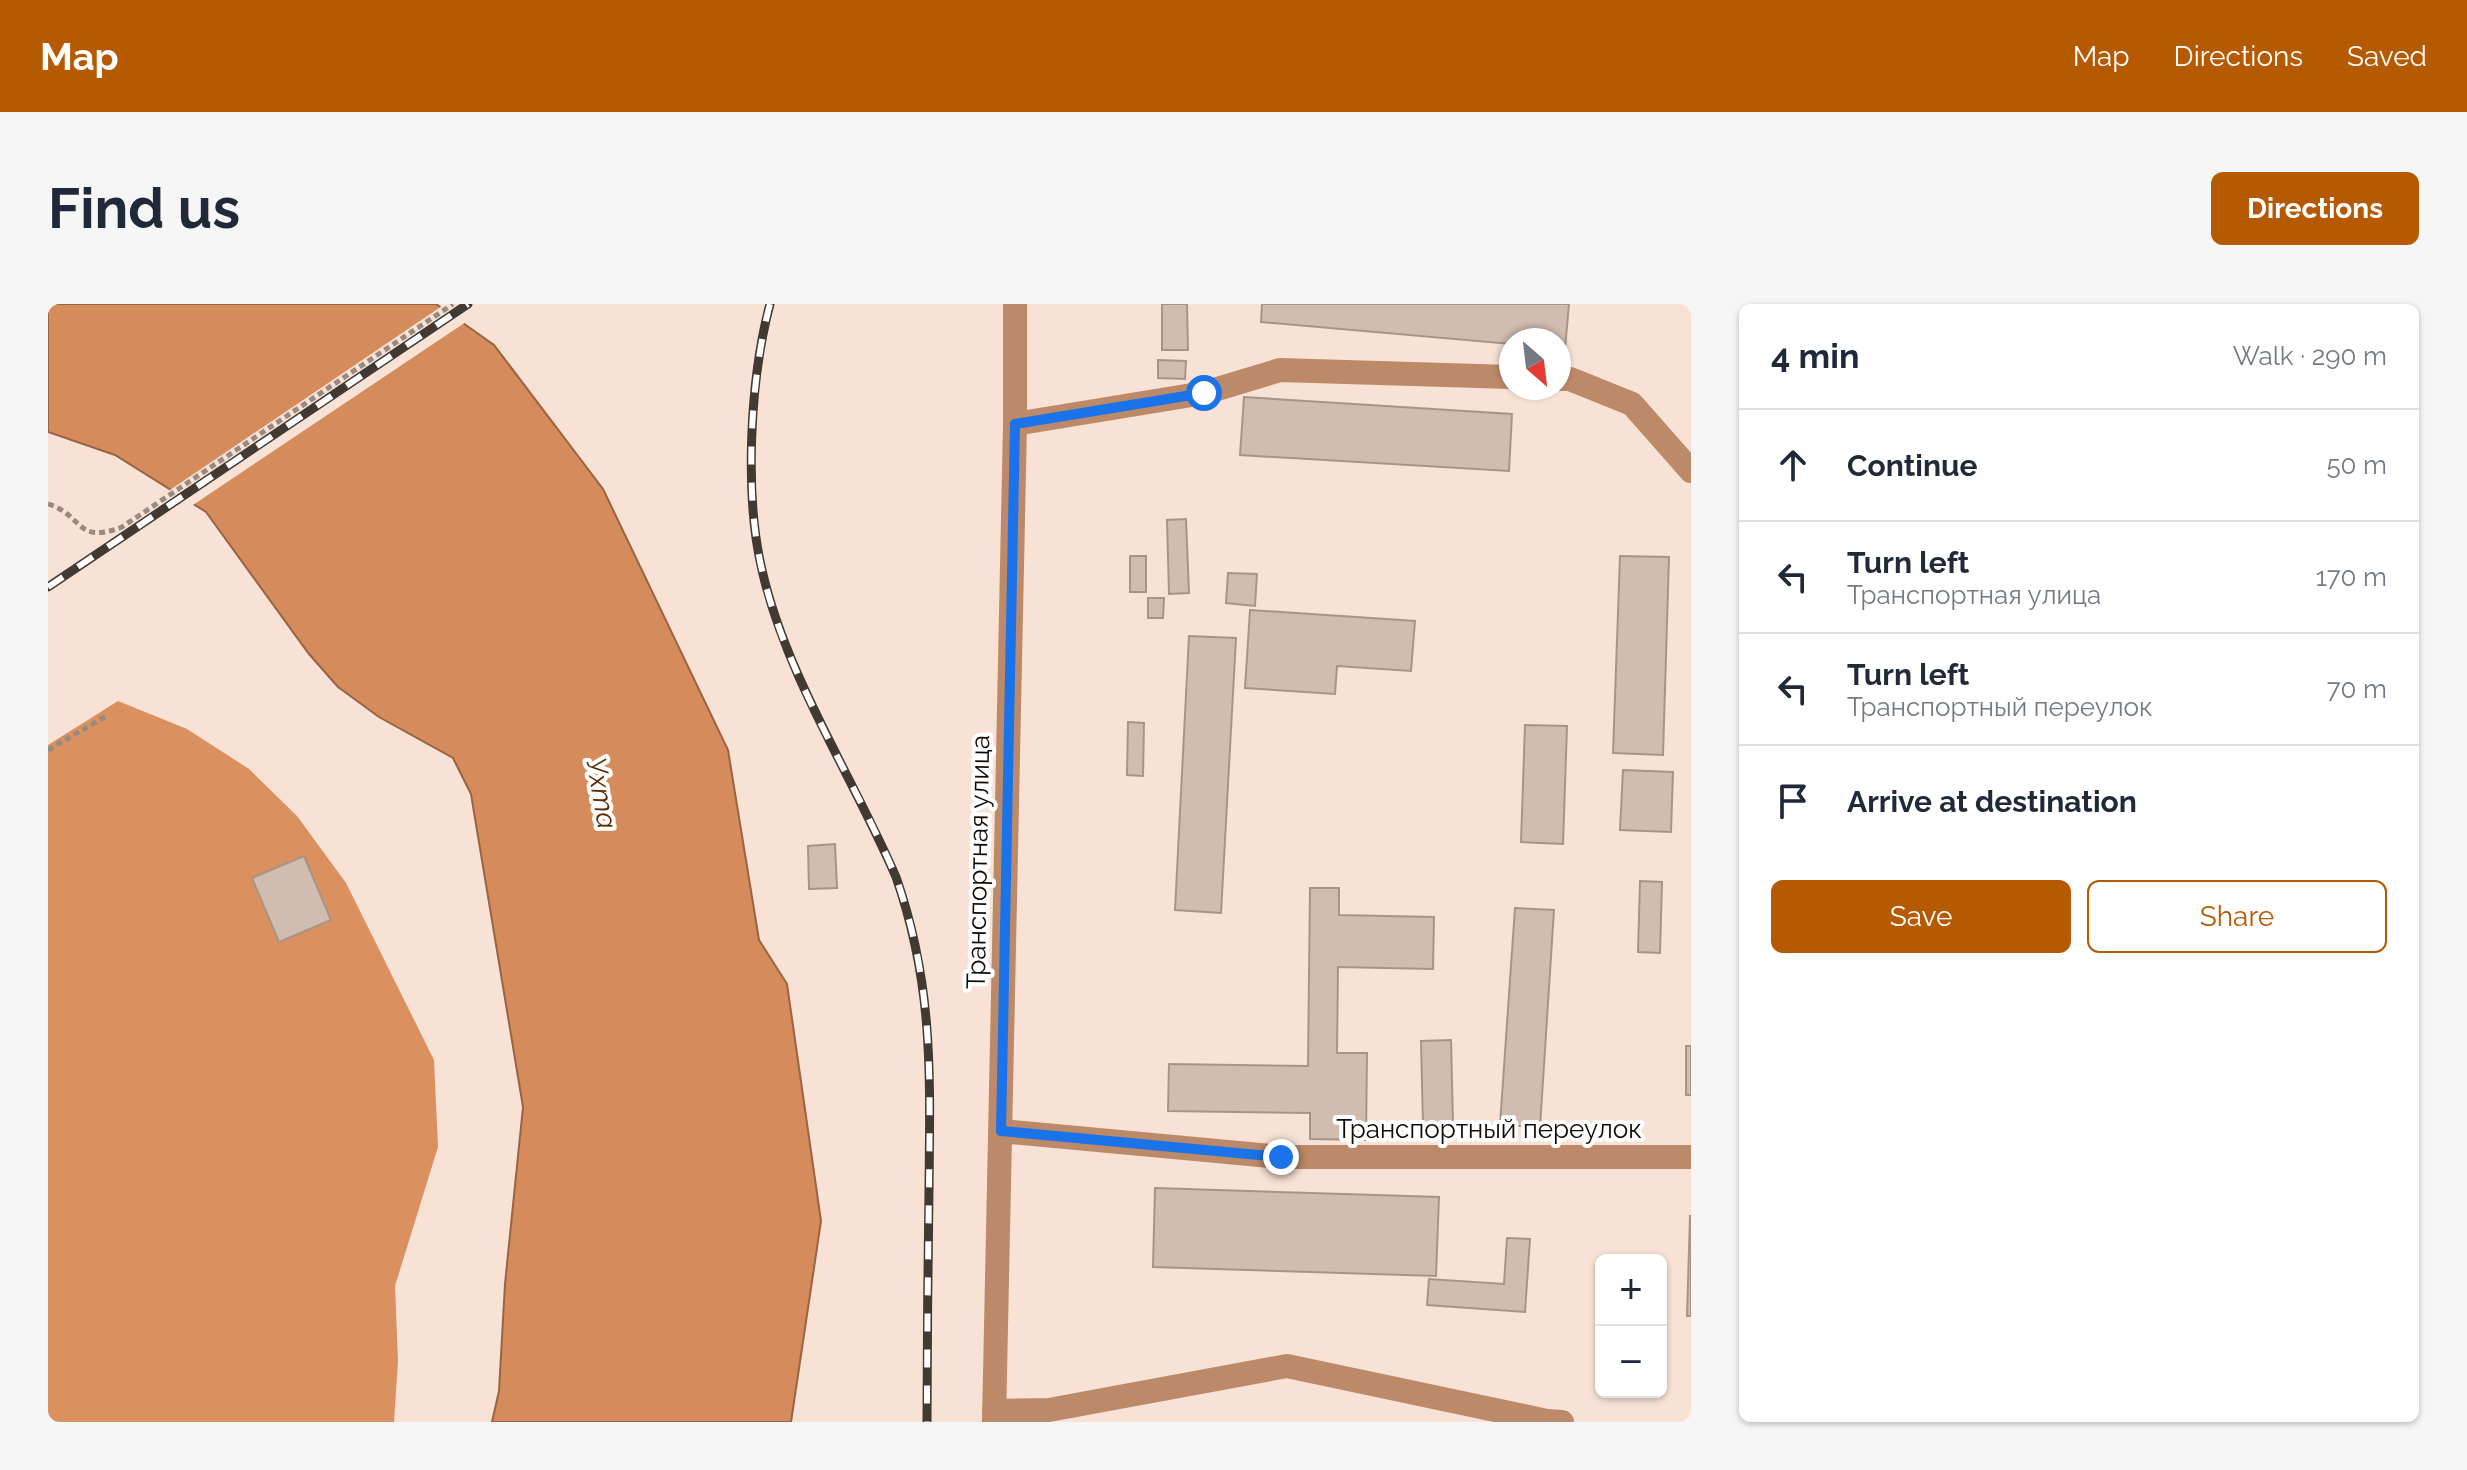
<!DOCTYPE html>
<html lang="en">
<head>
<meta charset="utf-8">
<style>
	:root { --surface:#fff; --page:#f6f6f7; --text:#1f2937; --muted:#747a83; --line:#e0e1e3; --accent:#b65a01 }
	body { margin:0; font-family:Raleway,sans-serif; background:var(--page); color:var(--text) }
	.controls { position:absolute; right:24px; bottom:24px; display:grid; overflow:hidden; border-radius:12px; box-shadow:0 2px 6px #0004 }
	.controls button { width:72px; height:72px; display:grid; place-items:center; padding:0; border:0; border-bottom:2px solid var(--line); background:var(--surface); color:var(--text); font:40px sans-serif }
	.compass { position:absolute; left:1451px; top:24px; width:72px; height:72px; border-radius:50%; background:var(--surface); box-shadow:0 2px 6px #0004; rotate:152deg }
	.stop { position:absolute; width:24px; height:24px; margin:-18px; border:6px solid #1a73e8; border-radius:50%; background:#fff }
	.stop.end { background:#1a73e8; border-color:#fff; box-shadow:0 2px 8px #0008 }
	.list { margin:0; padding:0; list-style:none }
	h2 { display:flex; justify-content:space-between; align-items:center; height:104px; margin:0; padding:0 32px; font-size:34px }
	h2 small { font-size:26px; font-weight:400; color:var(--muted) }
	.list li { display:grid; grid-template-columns:52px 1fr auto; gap:24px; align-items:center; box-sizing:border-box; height:112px; padding:0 32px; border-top:2px solid var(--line) }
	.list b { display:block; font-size:30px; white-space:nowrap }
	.list p { margin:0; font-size:26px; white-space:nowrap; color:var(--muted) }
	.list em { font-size:26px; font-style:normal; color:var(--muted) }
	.actions { display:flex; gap:16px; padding:24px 32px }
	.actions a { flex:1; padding:18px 0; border:2px solid var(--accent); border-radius:12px; text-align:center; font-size:28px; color:var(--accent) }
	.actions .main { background:var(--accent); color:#fff }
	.icon { flex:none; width:44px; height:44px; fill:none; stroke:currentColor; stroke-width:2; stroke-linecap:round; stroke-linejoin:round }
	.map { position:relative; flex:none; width:1643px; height:1118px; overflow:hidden; border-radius:12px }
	header { display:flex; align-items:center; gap:48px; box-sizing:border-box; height:112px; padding:0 40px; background:var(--accent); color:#fff }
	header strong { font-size:38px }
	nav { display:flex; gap:44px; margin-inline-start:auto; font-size:28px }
	.intro { display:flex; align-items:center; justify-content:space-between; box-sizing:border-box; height:192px; padding:0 48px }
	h1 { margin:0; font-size:56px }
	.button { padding:20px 36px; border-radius:12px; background:var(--accent); color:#fff; font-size:28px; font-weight:700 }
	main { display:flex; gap:48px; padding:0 48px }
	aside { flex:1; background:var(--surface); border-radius:12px; box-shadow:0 2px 6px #0004 }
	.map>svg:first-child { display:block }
	.forest { fill:#da905f }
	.water { fill:#d58b5b; stroke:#9a6442; stroke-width:2 }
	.pier { fill:#f7e2d5 }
	.building { fill:#d1bdb0; stroke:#a79488; stroke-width:2 }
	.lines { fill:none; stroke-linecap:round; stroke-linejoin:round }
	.path { stroke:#998a81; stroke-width:5; stroke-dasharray:6 4; stroke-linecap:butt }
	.minor { stroke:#bc8969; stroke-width:24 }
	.rail-casing { stroke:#423933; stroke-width:9 }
	.rail { stroke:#fff; stroke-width:6; stroke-dasharray:18; stroke-linecap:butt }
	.route { stroke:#1a73e8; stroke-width:10 }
	.labels { text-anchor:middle; stroke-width:8; stroke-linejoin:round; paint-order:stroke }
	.street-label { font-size:26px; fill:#100a06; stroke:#fff }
	.water-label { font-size:28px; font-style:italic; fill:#5c2c05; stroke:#fff }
</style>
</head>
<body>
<header>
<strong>Map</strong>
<nav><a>Map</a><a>Directions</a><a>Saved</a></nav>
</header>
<div class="intro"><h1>Find us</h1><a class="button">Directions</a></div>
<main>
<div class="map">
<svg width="1643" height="1118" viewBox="0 0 1643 1118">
	<rect width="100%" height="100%" fill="#f7e2d5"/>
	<!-- forest -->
	<path class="forest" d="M70,397L139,425L201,465L249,512L298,579L386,756L390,843L347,982L350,1057L346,1118H0V441Z"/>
	<!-- water -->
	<path class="water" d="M0,0H388L446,41L555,185L680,446L711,636L739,680L773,917L743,1118H444L451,1087L457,980L475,803L423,490L405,454L331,413L290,383L261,350L158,208L67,151L0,128Z"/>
	<!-- pier -->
	<path class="pier" d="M394,2L418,18L142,203L119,188Z"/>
	<!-- building -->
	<g class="building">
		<path d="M1114,0H1139L1140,46H1114Z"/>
		<path d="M1214,0H1521L1517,45L1511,44V36H1463V40L1213,18Z"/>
		<path d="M1110,56L1138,57L1137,75L1110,74Z"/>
		<path d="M1196,93L1464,110L1461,167L1192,151Z"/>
		<path d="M1138,215L1141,289L1121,290L1119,216Z"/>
		<rect x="1082" y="252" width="16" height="36"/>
		<path d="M1572,252L1621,253L1615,451L1565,449Z"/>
		<path d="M1180,269L1209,270L1207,302L1178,299Z"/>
		<path d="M1100,294H1116L1115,314H1100Z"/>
		<path d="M1202,306L1367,317L1363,367L1289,362L1287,390L1197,384Z"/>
		<path d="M1141,332L1188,334L1173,609L1127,606Z"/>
		<path d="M1080,418L1096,419L1095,472L1079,471Z"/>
		<path d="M1477,421L1519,422L1515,540L1473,538Z"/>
		<path d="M1575,466L1625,468L1623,528L1572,526Z"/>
		<path d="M787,540L789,584L761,585L760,542Z"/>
		<path d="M256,552L283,616L231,638L204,574Z"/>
		<path d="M1592,577L1614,578L1612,649L1590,648Z"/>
		<path d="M1262,584H1291V611L1386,613L1385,665L1290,663L1289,749H1319L1318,836L1262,835V809L1120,807L1121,760L1260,762Z"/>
		<path d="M1467,604L1506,606L1492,823L1452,821Z"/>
		<path d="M1403,736L1405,820L1375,821L1373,737Z"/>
		<rect x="1638" y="742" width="5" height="49"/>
		<path d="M1107,884L1391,893L1388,972L1105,963Z"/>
		<path d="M1642,912H1643V1012H1639Z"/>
		<path d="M1459,934L1482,935L1477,1008L1379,1001L1381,975L1456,980Z"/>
	</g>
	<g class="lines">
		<!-- path -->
		<g class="path">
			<path d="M0,200C36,211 27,241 74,223L405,0"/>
			<path d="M0,446L60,411"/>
		</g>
		<!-- minor -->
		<g class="minor">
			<path d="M1511,75H1522L1584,100L1643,167"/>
			<path d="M967,120L1156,89L1232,66L1463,73"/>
			<path d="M953,827L1233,853H1643"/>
			<path d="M946,1107L1001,1106L1239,1062L1499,1117L1514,1118"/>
			<path d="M946,1118L967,120V0"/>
		</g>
		<!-- rail casing -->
		<g class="rail-casing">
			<g id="rail">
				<path d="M722,0C702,75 696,190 714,266C738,372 805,473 848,573C886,682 882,772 881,886C880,963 879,1041 879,1118"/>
				<path d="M0,283L420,0"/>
			</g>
		</g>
		<!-- rail -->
		<use href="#rail" class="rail"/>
	</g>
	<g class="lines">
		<!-- route -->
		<path class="route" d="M1156,89L967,120L953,827L1233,853"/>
	</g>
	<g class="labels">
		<!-- street labels -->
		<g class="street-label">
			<text transform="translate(930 558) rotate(-89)" y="9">Транспортная улица</text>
			<text x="1441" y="834">Транспортный переулок</text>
		</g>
		<!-- water labels -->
		<g class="water-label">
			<text transform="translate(554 489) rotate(80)" y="10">Ухта</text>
		</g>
	</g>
</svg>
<div class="controls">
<button>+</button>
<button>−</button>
</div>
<svg class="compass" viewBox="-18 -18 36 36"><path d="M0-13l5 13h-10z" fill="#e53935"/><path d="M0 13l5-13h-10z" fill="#747a83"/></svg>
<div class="stop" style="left:1156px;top:89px"></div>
<div class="stop end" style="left:1233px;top:853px"></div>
</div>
<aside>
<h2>4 min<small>Walk · 290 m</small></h2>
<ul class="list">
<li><svg class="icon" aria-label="ahead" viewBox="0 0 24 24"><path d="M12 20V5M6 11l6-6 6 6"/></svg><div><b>Continue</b></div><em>50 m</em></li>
<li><svg class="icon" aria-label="left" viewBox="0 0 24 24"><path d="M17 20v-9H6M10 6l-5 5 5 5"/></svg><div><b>Turn left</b><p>Транспортная улица</p></div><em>170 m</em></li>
<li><svg class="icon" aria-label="left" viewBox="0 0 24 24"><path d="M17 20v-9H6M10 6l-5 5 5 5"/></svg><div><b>Turn left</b><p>Транспортный переулок</p></div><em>70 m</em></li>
<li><svg class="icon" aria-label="arrive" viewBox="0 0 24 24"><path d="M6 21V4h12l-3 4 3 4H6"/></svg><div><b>Arrive at destination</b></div></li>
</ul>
<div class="actions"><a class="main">Save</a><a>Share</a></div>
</aside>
</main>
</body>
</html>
